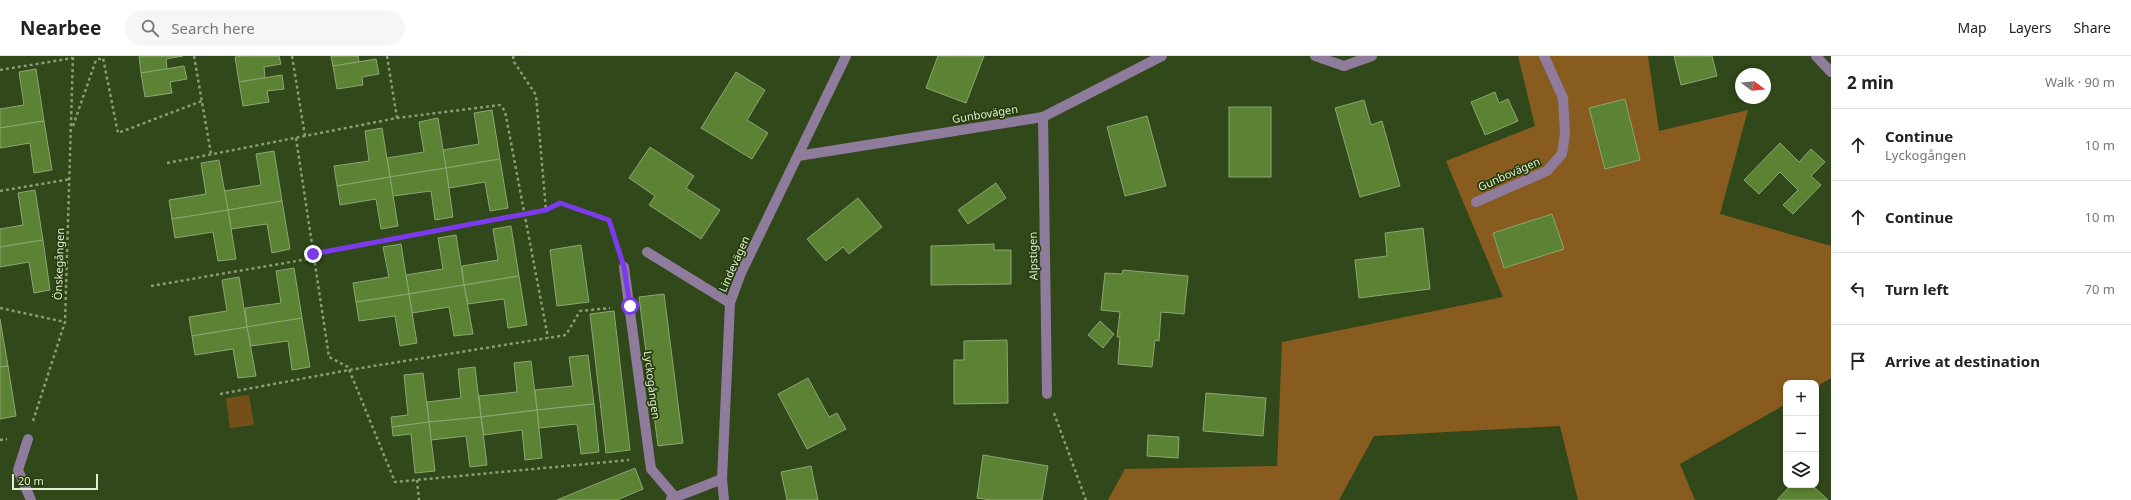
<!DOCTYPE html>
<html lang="en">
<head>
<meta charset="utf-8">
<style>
	:root { --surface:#fff; --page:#f6f6f6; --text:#222; --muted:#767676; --line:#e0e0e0 }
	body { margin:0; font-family:"Noto Sans",sans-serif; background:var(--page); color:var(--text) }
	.controls { position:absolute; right:12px; bottom:12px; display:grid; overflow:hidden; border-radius:8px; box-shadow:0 2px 6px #0003 }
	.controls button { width:36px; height:36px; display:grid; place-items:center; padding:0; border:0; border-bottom:1px solid var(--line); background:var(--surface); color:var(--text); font:20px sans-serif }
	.compass { position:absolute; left:1735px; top:12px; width:36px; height:36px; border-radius:50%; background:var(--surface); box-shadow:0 2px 6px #0003; rotate:106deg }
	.scale { position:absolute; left:12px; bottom:10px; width:86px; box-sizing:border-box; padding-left:4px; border:2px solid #e0eed4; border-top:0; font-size:11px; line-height:14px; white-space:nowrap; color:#e0eed4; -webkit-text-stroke:3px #273d0e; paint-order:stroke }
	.stop { position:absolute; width:12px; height:12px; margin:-9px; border:3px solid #7c3aed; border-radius:50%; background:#fff }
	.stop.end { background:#7c3aed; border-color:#fff; box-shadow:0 1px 4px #0008 }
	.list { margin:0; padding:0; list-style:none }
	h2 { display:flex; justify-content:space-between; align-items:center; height:52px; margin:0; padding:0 16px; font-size:17px }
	h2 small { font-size:13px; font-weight:400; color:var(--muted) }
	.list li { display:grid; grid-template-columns:26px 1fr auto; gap:12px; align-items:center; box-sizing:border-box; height:72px; padding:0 16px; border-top:1px solid var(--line) }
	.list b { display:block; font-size:15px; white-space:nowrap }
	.list p { margin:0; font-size:13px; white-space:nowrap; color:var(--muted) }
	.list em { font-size:13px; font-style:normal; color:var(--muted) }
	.icon { flex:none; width:22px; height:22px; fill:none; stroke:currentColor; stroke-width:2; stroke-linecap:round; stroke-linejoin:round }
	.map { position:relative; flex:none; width:1831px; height:444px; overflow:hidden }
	header { display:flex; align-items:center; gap:24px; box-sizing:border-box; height:56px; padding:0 20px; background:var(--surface); border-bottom:1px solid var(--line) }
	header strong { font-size:19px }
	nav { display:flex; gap:22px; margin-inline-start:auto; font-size:14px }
	.search { width:280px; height:36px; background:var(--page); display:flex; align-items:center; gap:10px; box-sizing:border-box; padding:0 14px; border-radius:22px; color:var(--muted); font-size:15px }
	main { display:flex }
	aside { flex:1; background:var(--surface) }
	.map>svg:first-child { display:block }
	.green { fill:#754f19 }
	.forest { fill:#885c1f }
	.building { fill:#5c8333; stroke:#8ca675 }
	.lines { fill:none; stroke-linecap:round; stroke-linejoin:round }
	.path { stroke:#899b77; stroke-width:2.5; stroke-dasharray:3 3; stroke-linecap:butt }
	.minor { stroke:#8f7c9d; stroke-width:10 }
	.route { stroke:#7c3aed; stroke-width:5 }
	.labels { text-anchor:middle; stroke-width:3.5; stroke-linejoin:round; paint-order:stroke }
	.street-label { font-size:11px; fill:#e0eed4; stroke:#273d0e }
</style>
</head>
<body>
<header>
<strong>Nearbee</strong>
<div class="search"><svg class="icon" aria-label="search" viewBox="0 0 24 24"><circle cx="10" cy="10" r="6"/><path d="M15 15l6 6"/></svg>Search here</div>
<nav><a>Map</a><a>Layers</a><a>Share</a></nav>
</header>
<main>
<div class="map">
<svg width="1831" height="444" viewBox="0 0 1831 444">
	<rect width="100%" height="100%" fill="#31481a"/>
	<!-- green -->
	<path class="green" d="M249,339L254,369L230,372L226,342Z"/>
	<!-- forest -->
	<path class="forest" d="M1518,0H1648L1659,75L1748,54L1720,158L1831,190V322L1816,331V327H1786V348L1680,408L1695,444H1578L1560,370L1374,380L1339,444H1108L1125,413L1277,410L1282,286L1503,241L1446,105L1535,70Z"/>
	<!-- building -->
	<g class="building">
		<path d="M139,0H183L166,3L167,13L141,17Z"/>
		<path d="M244,0H279L281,8L264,11L265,22L239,26L235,1Z"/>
		<path d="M331,0H358L359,6L333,10Z"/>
		<path d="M938,0H984L966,47L926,32Z"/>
		<path d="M1674,0H1712L1717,20L1681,29Z"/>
		<path d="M376,3L379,18L362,21L363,29L337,33L333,10Z"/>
		<path d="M184,10L187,23L170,26L172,37L145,41L141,17Z"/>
		<path d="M36,13L44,65L0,72V53L24,49L19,16Z"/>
		<path d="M736,16L765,34L747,64L768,77L752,103L701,72Z"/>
		<path d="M282,19L284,33L267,35L269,46L243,50L239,26Z"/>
		<path d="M1495,36L1499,47L1508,43L1518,65L1485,79L1471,46Z"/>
		<path d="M1625,43L1640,104L1605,113L1589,52Z"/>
		<path d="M1364,44L1371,69L1382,65L1400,130L1360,141L1335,52Z"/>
		<rect x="1229" y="51" width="42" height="70"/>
		<path d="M492,54L500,103L446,112L443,94L479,88L474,57Z"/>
		<path d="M1147,60L1166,130L1125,140L1107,71Z"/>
		<path d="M438,62L446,112L390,121L387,102L424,96L419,66Z"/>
		<path d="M44,65L52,114L34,117L30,87L0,92V72Z"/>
		<path d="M382,72L390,121L337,130L334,110L369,105L365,75Z"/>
		<path d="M1780,87L1799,106L1811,93L1825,106L1811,120L1821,129L1793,158L1783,149L1798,134L1780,116L1759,138L1744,124Z"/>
		<path d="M650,91L694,120L686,132L720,154L701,183L649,149L655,140L629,122Z"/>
		<path d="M274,95L282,145L228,154L224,135L261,129L256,98Z"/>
		<path d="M500,103L508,152L490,155L485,126L449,132L446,112Z"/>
		<path d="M219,104L228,154L172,163L169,144L206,138L201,107Z"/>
		<path d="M446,112L453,161L435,164L431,135L393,140L390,121Z"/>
		<path d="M390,121L398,170L381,173L376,143L340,149L337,130Z"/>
		<path d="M996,127L1006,142L968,168L958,154Z"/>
		<path d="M35,134L43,184L0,191V173L23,169L18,137Z"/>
		<path d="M858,142L882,171L849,198L843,191L826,205L807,183Z"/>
		<path d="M282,145L290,193L272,197L267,168L231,173L228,154Z"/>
		<path d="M228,154L236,203L218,205L213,176L175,182L172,163Z"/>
		<path d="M1552,158L1564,193L1504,212L1493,177Z"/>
		<path d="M511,170L519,220L464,229L462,210L498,204L493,173Z"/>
		<path d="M1423,172L1430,233L1359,242L1355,204L1387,200L1385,177Z"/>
		<path d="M456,179L464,229L409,238L406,219L443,213L438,182Z"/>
		<path d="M43,184L50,234L34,237L29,206L0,211V191Z"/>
		<path d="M401,188L409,238L356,246L353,227L389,221L383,191Z"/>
		<path d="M994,188V194H1011V228L931,229V190Z"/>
		<path d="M581,189L589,246L557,250L550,194Z"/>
		<path d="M294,212L302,262L247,271L245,252L281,247L276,215Z"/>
		<path d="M1123,214L1188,220L1184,258L1161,256L1159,285L1155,284L1152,311L1118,308L1120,281H1117L1120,256L1101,254L1105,217L1122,218Z"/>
		<path d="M519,220L527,269L508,272L504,243L468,248L464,229Z"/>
		<path d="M239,221L247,271L192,280L189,261L227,255L222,224Z"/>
		<path d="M464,229L473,278L454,280L449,251L412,257L409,238Z"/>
		<path d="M409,238L417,287L400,290L395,260L359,265L356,246Z"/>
		<path d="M664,238L683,387L658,390L639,241Z"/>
		<path d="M614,255L630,394L606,397L590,258Z"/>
		<path d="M302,262L310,311L292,314L288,285L251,290L247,271Z"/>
		<path d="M0,263L8,310L0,311Z"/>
		<path d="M1100,265L1114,278L1103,292L1088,279Z"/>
		<path d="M247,271L256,320L238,322L233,293L195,299L192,280Z"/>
		<path d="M1007,284L1008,347L954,348V304H964V285Z"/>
		<path d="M588,299L594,348L537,354L535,334L573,330L569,301Z"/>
		<path d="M531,305L537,354L481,361L479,340L517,336L514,307Z"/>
		<path d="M8,310L16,360L0,363V311Z"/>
		<path d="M475,311L481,361L429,366L427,346L461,342L458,313Z"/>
		<path d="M423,317L429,366L392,371L391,361L408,359L404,319Z"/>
		<path d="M808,322L829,361L837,357L846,373L807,393L778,338Z"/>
		<path d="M1206,337L1266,342L1263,380L1203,375Z"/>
		<path d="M594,348L599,396L581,398L577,368L539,372L537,354Z"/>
		<path d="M537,354L542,402L525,404L522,374L484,379L481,361Z"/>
		<path d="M481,361L487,409L470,411L466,380L431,384L429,366Z"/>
		<path d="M429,366L435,415L415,417L411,378L393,380L392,371Z"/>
		<path d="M1148,379L1179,381L1178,402L1147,400Z"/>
		<path d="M983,399L1048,410L1042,444H991L977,442Z"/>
		<path d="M811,410L818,444H787L781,416Z"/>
		<path d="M635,412L643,433L617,444H557Z"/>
		<path d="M1791,429H1812L1828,444H1777Z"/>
	</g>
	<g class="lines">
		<!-- path -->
		<g class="path">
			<path d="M194,0L211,98"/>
			<path d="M292,0L305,80"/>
			<path d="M387,0L397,62"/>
			<path d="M513,0L514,6L536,39L546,154"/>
			<path d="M0,14L73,2"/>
			<path d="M73,70L96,4L103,2L118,77L202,45"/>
			<path d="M296,82L329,301L348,311L395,426L629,404"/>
			<path d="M167,107L397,62L500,49L505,55L548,282"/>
			<path d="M0,135L71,123"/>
			<path d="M313,198L546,154L561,147L609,164L617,192"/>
			<path d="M151,230L314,202"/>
			<path d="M0,252L65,266"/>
			<path d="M220,338L349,314L566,279L580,255L610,252"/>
			<path d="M1054,357L1086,444"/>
			<path d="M33,365L65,266L73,0"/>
			<path d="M0,384L7,383"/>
			<path d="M417,424L419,444"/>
		</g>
		<!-- minor -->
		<g class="minor">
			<path d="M1315,0L1344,10L1372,0"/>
			<path d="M1816,0L1831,16"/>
			<path d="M1043,61L1047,338"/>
			<path d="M798,100L1043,61L1162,0"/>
			<path d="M1476,146L1547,115L1562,98L1565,78L1563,42L1544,0"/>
			<path d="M647,196L730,247"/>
			<path d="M624,211L651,413L675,441"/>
			<path d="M28,383L18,414L31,444"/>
			<path d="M671,443L722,423"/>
			<path d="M724,444L722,423L730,247L741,217L846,0"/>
		</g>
	</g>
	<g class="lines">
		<!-- route -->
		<path class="route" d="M313,198L546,154L560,147L609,164L624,211L630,250"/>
	</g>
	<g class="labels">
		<!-- street labels -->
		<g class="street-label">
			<text transform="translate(985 58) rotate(-9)" y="4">Gunbovägen</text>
			<text transform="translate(1509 118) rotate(-24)" y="4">Gunbovägen</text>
			<text transform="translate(1033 200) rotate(-91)" y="4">Alpstigen</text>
			<text transform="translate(59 208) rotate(-88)" y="4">Önskegången</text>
			<text transform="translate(734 208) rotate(-66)" y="4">Lindevägen</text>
			<text transform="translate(652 329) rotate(83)" y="4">Lyckogången</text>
		</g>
	</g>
</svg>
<div class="controls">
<button>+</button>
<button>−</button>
<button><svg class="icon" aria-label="layers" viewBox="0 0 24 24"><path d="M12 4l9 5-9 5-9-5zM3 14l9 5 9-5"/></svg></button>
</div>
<svg class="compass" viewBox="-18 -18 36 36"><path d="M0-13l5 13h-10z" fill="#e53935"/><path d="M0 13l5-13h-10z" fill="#767676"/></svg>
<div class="scale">20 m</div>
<div class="stop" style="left:630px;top:250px"></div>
<div class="stop end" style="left:313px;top:198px"></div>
</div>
<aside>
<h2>2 min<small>Walk · 90 m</small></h2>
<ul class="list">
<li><svg class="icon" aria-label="ahead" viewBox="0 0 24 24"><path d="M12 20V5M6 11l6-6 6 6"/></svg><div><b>Continue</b><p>Lyckogången</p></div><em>10 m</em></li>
<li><svg class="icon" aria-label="ahead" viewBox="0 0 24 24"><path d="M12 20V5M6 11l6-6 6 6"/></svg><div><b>Continue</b></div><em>10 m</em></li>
<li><svg class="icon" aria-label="left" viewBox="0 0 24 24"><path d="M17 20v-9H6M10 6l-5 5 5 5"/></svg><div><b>Turn left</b></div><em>70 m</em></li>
<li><svg class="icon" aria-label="arrive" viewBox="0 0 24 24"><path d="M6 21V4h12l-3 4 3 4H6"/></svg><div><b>Arrive at destination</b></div></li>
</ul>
</aside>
</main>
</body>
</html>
